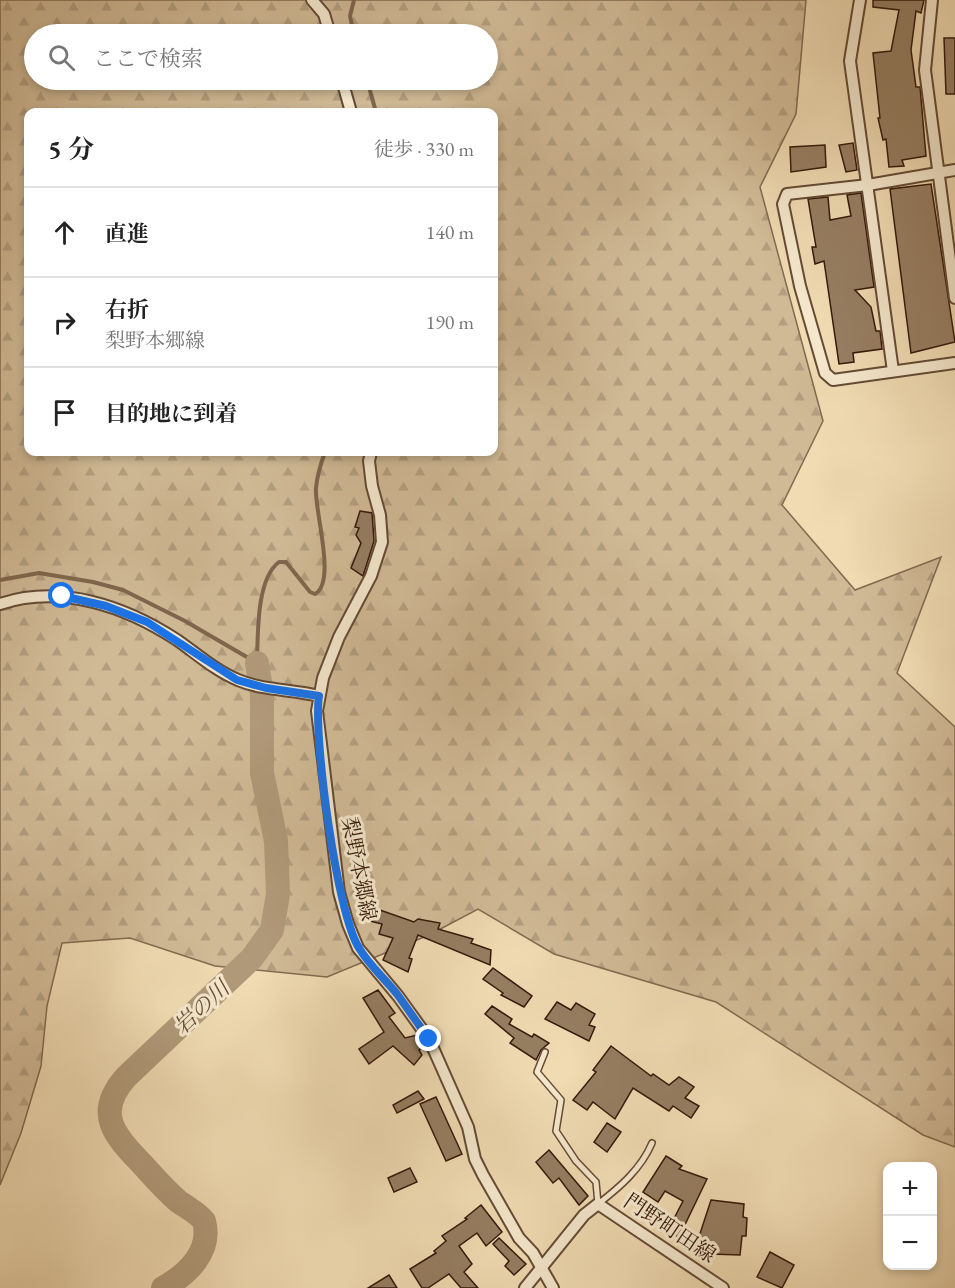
<!DOCTYPE html>
<html lang="ja">
<head>
<meta charset="utf-8">
<style>
	:root { --surface:#fff; --page:#f2f2f2; --text:#222; --muted:#767676; --line:#e0e0e0 }
	body { margin:0; font-family:"EB Garamond","Noto Serif JP",serif; background:var(--page); color:var(--text) }
	.controls { position:absolute; right:18px; bottom:18px; display:grid; overflow:hidden; border-radius:12px; box-shadow:0 3px 9px #0003 }
	.controls button { width:54px; height:54px; display:grid; place-items:center; padding:0; border:0; border-bottom:2px solid var(--line); background:var(--surface); color:var(--text); font:30px sans-serif }
	.stop { position:absolute; width:18px; height:18px; margin:-14px; border:4px solid #1a73e8; border-radius:50%; background:#fff }
	.stop.end { background:#1a73e8; border-color:#fff; box-shadow:0 2px 6px #0008 }
	.list { margin:0; padding:0; list-style:none }
	h2 { display:flex; justify-content:space-between; align-items:center; height:78px; margin:0; padding:0 24px; font-size:26px }
	h2 small { font-size:20px; font-weight:400; color:var(--muted) }
	.list li { display:grid; grid-template-columns:39px 1fr auto; gap:18px; align-items:center; box-sizing:border-box; height:90px; padding:0 24px; border-top:2px solid var(--line) }
	.list b { display:block; font-size:22px; white-space:nowrap }
	.list p { margin:0; font-size:20px; white-space:nowrap; color:var(--muted) }
	.list em { font-size:20px; font-style:normal; color:var(--muted) }
	.icon { flex:none; width:33px; height:33px; fill:none; stroke:currentColor; stroke-width:2; stroke-linecap:round; stroke-linejoin:round }
	.map { position:relative; flex:none; width:955px; height:1288px; overflow:hidden }
	.search { position:absolute; background:var(--surface); box-shadow:0 3px 9px #0003; left:24px; top:24px; width:474px; height:66px; display:flex; align-items:center; gap:15px; box-sizing:border-box; padding:0 21px; border-radius:33px; color:var(--muted); font-size:22px }
	.panel { position:absolute; background:var(--surface); box-shadow:0 3px 9px #0003; left:24px; top:108px; width:474px; height:348px; border-radius:12px }
	.map>svg:first-child { display:block }
	.forest { fill:url(#forest-firs); stroke:#826a50; stroke-width:1.5; fill-rule:evenodd }
	.lines { fill:none; stroke-linecap:round; stroke-linejoin:round }
	.stream { stroke:#7f664d; stroke-width:4 }
	.river { stroke:#b09979; stroke-width:24 }
	.building { fill:#967e62; stroke:#35190b; stroke-width:1.5 }
	.lane-casing { stroke:#644a35; stroke-width:8 }
	.street-casing { stroke:#644a35; stroke-width:14 }
	.lane { stroke:#f5e8cd; stroke-width:5 }
	.street { stroke:#f5e8cd; stroke-width:10 }
	.route { stroke:#1a73e8; stroke-width:8 }
	.labels { text-anchor:middle; stroke-width:6; stroke-linejoin:round; paint-order:stroke }
	.street-label { font-size:21px; fill:#35190b; stroke:#f5e8cd }
	.water-label { font-size:22px; font-style:italic; fill:#664c37; stroke:#f5e8cd }
</style>
</head>
<body>
<div class="map">
<svg width="955" height="1288" viewBox="0 0 955 1288">
	<defs>
		<pattern id="forest-firs" width="22" height="20" patternUnits="userSpaceOnUse" patternTransform="scale(1.5)"><rect width="22" height="20" fill="#d0ba96"/><path d="M5 1l3.5 6h-7zM16 11l3.5 6h-7z" fill="#b39f80"/></pattern>
	</defs>
	<rect width="100%" height="100%" fill="#f0dbb2"/>
	<filter id="stains"><feTurbulence type="fractalNoise" baseFrequency=".00333" numOctaves="4"/><feColorMatrix values="0 0 0 0 .2 0 0 0 0 .09 0 0 0 0 .02 0 0 0 .5 -.17"/></filter>
	<radialGradient id="worn" r=".72"><stop offset=".6" stop-color="#630" stop-opacity="0"/><stop offset="1" stop-color="#630" stop-opacity=".3"/></radialGradient>
	<!-- forest -->
	<path class="forest" d="M0,0H806L796,114L760,187L823,421L782,505L855,590L941,557L897,673L955,727V1147L923,1135L716,1002L554,954L478,909L429,935L327,977L215,966L130,938L62,943L47,1006L41,1066L21,1133L0,1185ZM34,34H488V80H34ZM28,112H494V452H28Z"/>
	<g class="lines">
		<!-- stream -->
		<g class="stream">
			<path d="M354,34L350,16L354,0"/>
			<path d="M367,80L376,112"/>
			<path d="M0,580L39,573L93,582L123,590L185,621L257,663C258,635 256,579 279,562H286L310,592L315,594C337,582 314,510 316,488C317,476 321,463 325,452"/>
		</g>
		<!-- river -->
		<path class="river" d="M163,1288C188,1274 212,1251 204,1221C197,1212 187,1208 178,1201C165,1190 154,1177 142,1164C114,1135 94,1113 126,1077L252,958L272,930L278,894L276,841L262,773V694L257,663"/>
	</g>
	<!-- building -->
	<g class="building">
		<path d="M873,0H924L921,13L916,11L911,50L916,87H920L926,156L902,160L904,166L889,167L886,139L883,140L878,118H880L873,53L891,51L899,10L873,7Z"/>
		<path d="M944,38H955V94H946Z"/>
		<path d="M853,143L857,170L846,172L839,145Z"/>
		<path d="M825,145L826,167L791,172L790,147Z"/>
		<path d="M931,184L955,342L911,353L890,189Z"/>
		<path d="M861,193L874,287L855,290L871,307L876,331H880L882,349L853,353L854,362L839,364L824,261L815,264L812,247H816L808,199L828,197L830,220L851,216L847,195Z"/>
		<path d="M360,511L372,513L374,541L363,576L351,568L361,543L356,535L359,528L355,527Z"/>
		<path d="M377,909L414,922L418,919L440,923L438,929L473,939L471,943L491,950L490,965L418,935L409,958L412,959L408,972L383,960L393,938L379,934L382,924L370,921Z"/>
		<path d="M493,968L532,996L524,1007L501,995L503,993L483,979Z"/>
		<path d="M378,990L395,1013L389,1017L405,1038L417,1035L422,1043L424,1046L419,1050L422,1055L414,1065L393,1046L369,1064L359,1049L384,1032L363,998Z"/>
		<path d="M557,1002L571,1010L576,1003L595,1014L589,1025L595,1027L589,1041L545,1019Z"/>
		<path d="M492,1006L512,1019L509,1024L532,1037L534,1034L549,1043L541,1050L536,1060L510,1043L514,1038L485,1014Z"/>
		<path d="M611,1046L651,1076L653,1074L669,1085L679,1077L694,1087L685,1098L699,1106L691,1118L673,1106L669,1111L633,1088L615,1119L593,1102L587,1110L573,1100L596,1072L593,1070Z"/>
		<path d="M418,1091L424,1099L397,1113L393,1105Z"/>
		<path d="M436,1097L462,1154L446,1161L420,1104Z"/>
		<path d="M607,1123L621,1132L607,1152L594,1142Z"/>
		<path d="M549,1150L588,1196L579,1205L559,1178L553,1183L536,1162Z"/>
		<path d="M666,1156L682,1166L679,1169L707,1179L679,1237L667,1232L683,1201L665,1191L658,1202L643,1192Z"/>
		<path d="M410,1168L417,1182L394,1192L388,1178Z"/>
		<path d="M711,1200L744,1204L743,1217L747,1218L746,1236H742L740,1255L709,1254L707,1260L693,1255Z"/>
		<path d="M481,1205L502,1232L486,1246L477,1233L459,1246L472,1264L464,1272L478,1288H461L449,1274L428,1288H422L410,1269L436,1253L434,1251L446,1241L442,1236L467,1219L465,1218Z"/>
		<path d="M499,1238L526,1264L514,1275L505,1266L509,1261L493,1244Z"/>
		<path d="M770,1252L794,1265L782,1288L757,1277Z"/>
		<path d="M389,1275L397,1288H368Z"/>
	</g>
	<g class="lines">
		<!-- lane casing -->
		<g class="lane-casing">
			<path id="lane" d="M545,1052L537,1072L561,1100L556,1131L576,1161L596,1182L598,1204C620,1187 641,1169 652,1143"/>
		</g>
		<!-- street casing -->
		<g class="street-casing">
			<g id="street">
				<path d="M312,0L324,14L330,34"/>
				<path d="M860,0L850,61L893,371"/>
				<path d="M932,0L925,70L955,298"/>
				<path d="M342,80L351,112"/>
				<path d="M955,170L868,185L787,194L783,204L800,286L825,373L833,380L955,363"/>
				<path d="M371,452L369,461L372,486L380,515L382,542L371,576L339,637L323,678L317,711L339,892L348,924L358,948L398,996L429,1039L468,1127L475,1159L483,1175L519,1238L533,1253L553,1288"/>
				<path d="M0,604C61,584 125,606 177,640C197,654 216,671 238,680C264,691 292,689 319,696"/>
				<path d="M525,1288L584,1215L598,1204L723,1288"/>
			</g>
		</g>
		<!-- lane -->
		<use href="#lane" class="lane"/>
		<!-- street -->
		<use href="#street" class="street"/>
	</g>
	<g class="lines">
		<!-- route -->
		<path class="route" d="M62,596L106,606L147,622L237,680L266,688L319,696C313,737 337,914 359,948C369,965 385,979 397,994C408,1009 418,1024 429,1039"/>
	</g>
	<g class="labels">
		<!-- street labels -->
		<g class="street-label">
			<text transform="translate(359 869) rotate(79)" y="7">梨野本郷線</text>
			<text transform="translate(670 1228) rotate(34)" y="7">門野町田線</text>
		</g>
		<!-- water labels -->
		<g class="water-label">
			<text transform="translate(201 1007) rotate(-43)" y="8">岩の川</text>
		</g>
	</g>
	<rect width="100%" height="100%" filter="url(#stains)"/>
	<rect width="100%" height="100%" fill="url(#worn)"/>
</svg>
<div class="controls">
<button>+</button>
<button>−</button>
</div>
<div class="stop" style="left:62px;top:596px"></div>
<div class="stop end" style="left:429px;top:1039px"></div>
<div class="search"><svg class="icon" aria-label="search" viewBox="0 0 24 24"><circle cx="10" cy="10" r="6"/><path d="M15 15l6 6"/></svg>ここで検索</div>
<section class="panel">
<h2>5 分<small>徒歩 · 330 m</small></h2>
<ul class="list">
<li><svg class="icon" aria-label="ahead" viewBox="0 0 24 24"><path d="M12 20V5M6 11l6-6 6 6"/></svg><div><b>直進</b></div><em>140 m</em></li>
<li><svg class="icon" aria-label="right" viewBox="0 0 24 24"><path d="M7 20v-9h11M14 6l5 5-5 5"/></svg><div><b>右折</b><p>梨野本郷線</p></div><em>190 m</em></li>
<li><svg class="icon" aria-label="arrive" viewBox="0 0 24 24"><path d="M6 21V4h12l-3 4 3 4H6"/></svg><div><b>目的地に到着</b></div></li>
</ul>
</section>
</div>
</body>
</html>
